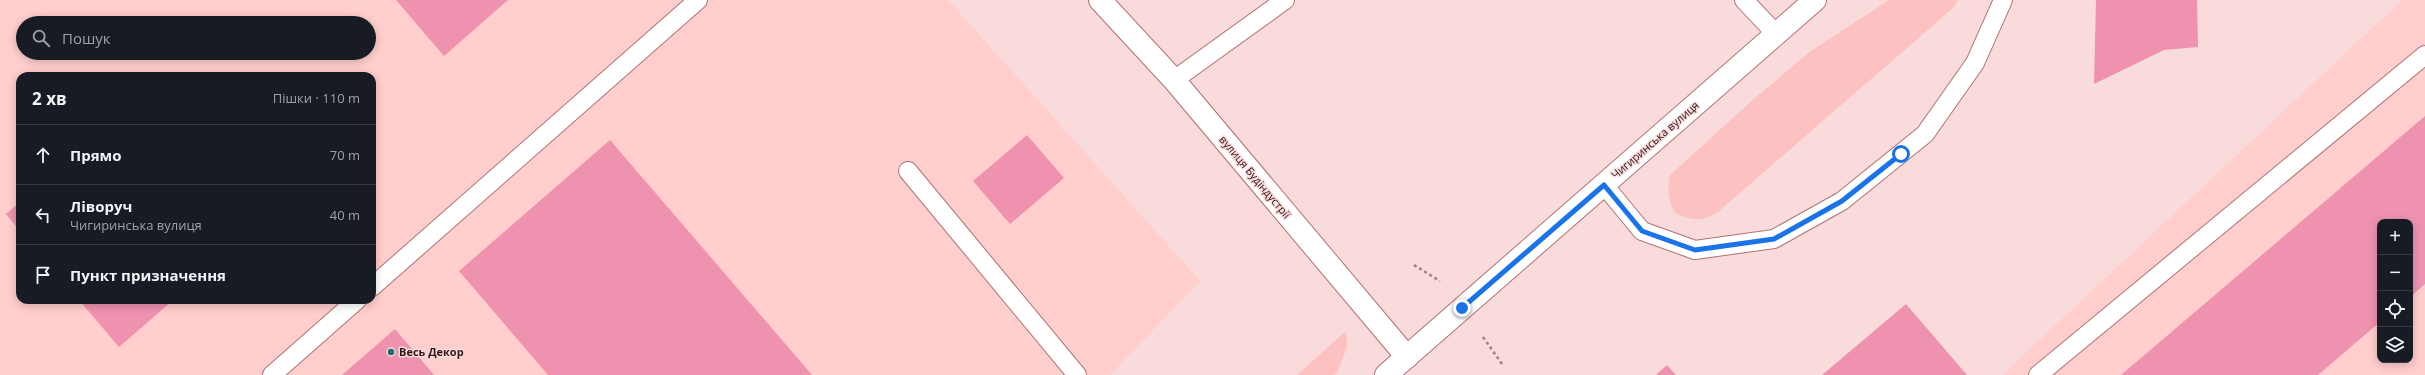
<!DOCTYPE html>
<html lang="uk">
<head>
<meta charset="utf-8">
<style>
	:root { --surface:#171b24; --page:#20242c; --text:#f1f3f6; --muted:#9ea1a6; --line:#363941 }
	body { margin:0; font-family:"Open Sans",sans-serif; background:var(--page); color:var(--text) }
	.controls { position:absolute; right:12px; bottom:12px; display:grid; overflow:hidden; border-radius:8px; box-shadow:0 2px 10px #0003 }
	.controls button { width:36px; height:36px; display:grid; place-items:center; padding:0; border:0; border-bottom:1px solid var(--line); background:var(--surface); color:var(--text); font:20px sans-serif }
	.stop { position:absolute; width:12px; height:12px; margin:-9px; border:3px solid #1a73e8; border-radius:50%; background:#fff }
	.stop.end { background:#1a73e8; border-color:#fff; box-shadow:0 1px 4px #0008 }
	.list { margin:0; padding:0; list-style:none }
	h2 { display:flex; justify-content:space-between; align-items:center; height:52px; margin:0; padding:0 16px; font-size:17px }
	h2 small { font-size:13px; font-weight:400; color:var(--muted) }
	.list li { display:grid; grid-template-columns:26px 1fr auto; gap:12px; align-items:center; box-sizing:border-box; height:60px; padding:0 16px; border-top:1px solid var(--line) }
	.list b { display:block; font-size:15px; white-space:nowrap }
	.list p { margin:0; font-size:13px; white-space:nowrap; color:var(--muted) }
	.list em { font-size:13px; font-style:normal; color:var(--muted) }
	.icon { flex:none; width:22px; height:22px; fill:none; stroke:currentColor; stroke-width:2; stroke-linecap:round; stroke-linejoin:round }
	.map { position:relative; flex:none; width:2425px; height:375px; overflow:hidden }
	.search { position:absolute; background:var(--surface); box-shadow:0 2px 10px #0003; left:16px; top:16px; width:360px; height:44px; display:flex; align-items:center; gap:10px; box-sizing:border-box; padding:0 14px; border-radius:22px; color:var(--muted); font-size:15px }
	.panel { position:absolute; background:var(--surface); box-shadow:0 2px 10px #0003; left:16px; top:72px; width:360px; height:232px; border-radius:12px }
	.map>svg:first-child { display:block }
	.built { fill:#ffcecd; fill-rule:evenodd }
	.green { fill:#fcc1c0 }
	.building { fill:#ef92b0 }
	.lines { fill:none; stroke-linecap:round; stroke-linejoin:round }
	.service-casing { stroke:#b17171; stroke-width:20 }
	.minor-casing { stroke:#b17171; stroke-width:24 }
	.secondary-casing { stroke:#b17171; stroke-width:24 }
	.path { stroke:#9e8383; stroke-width:2.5; stroke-dasharray:3 3; stroke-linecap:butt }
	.service { stroke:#fff; stroke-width:18 }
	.minor { stroke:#fff; stroke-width:22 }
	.secondary { stroke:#fff; stroke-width:22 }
	.route { stroke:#1a73e8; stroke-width:5 }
	.poi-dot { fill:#206c6f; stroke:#f8dbda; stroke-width:1.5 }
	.labels { text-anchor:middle; stroke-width:3; stroke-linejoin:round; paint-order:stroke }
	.street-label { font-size:11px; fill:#311718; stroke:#f8dbda }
	.poi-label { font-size:11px; font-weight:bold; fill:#311718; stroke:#f8dbda; text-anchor:start }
</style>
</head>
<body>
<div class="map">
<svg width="2425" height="375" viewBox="0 0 2425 375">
	<rect width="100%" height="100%" fill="#f8dbda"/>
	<!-- built -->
	<g class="built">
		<path d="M0,0H948L1200,281L1110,375H0ZM23,23H369V53H23ZM20,76H372V300H20Z"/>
		<path d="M2402,0H2425V375H2002ZM2380,222H2410V360H2380Z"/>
	</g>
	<!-- green -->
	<g class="green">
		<path d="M1889,0H1958L1953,8L1719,211C1701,222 1694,221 1675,213C1668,199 1667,189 1670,175L1756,97L1811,51Z"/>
		<path d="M1346,331L1347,347L1337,373L1334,375H1297Z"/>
	</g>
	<!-- building -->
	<g class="building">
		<path d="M396,0H508L444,56Z"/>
		<path d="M2096,0H2197L2198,47L2164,50L2094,84Z"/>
		<path d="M2425,116V284L2410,297V222H2380V322L2318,375H2121Z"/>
		<path d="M1027,135L1064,178L1010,224L973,181Z"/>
		<path d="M610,140L812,375H548L459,271Z"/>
		<path d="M20,202V231L6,214Z"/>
		<path d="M79,300H169L171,302L119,347Z"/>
		<path d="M1906,304L1967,375H1822Z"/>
		<path d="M395,329L434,375H342Z"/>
		<path d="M1667,365L1676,375H1656Z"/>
	</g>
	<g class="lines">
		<!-- service casing -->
		<g class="service-casing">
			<g id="service">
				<path d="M1744,0L1776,34"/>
				<path d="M1174,80L1285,0"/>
				<path d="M908,171L1077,375"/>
				<path d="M1604,185L1642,231L1695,250L1774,239L1842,201L1925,134L1975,63L2003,0"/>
				<path d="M372,287L698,0"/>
				<path d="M272,375L357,300"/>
				<path d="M2038,375L2425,55"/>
			</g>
		</g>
		<!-- minor casing -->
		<g class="minor-casing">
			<path id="minor" d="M1100,0L1174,80L1407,357"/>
		</g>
		<!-- secondary casing -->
		<g class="secondary-casing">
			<path id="secondary" d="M1386,375L1815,0"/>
		</g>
		<!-- path -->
		<g class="path">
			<path d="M1414,265L1440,281"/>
			<path d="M1483,337L1502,364"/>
		</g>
		<!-- service -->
		<use href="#service" class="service"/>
		<!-- minor -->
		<use href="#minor" class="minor"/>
		<!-- secondary -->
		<use href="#secondary" class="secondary"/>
	</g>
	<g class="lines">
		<!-- route -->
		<path class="route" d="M1462,308L1604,185L1642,231L1695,250L1774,239L1842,201L1901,154"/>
	</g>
	<!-- markers -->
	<circle class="poi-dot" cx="391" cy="352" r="4"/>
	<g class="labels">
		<!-- street labels -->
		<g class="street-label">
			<text transform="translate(1655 140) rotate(-41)" y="4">Чигиринська вулиця</text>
			<text transform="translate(1255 177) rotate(50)" y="4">вулиця Будіндустрії</text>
		</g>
		<!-- poi labels -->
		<g class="poi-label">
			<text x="399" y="356">Весь Декор</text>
		</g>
	</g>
</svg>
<div class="controls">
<button>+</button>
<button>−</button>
<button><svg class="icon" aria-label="locate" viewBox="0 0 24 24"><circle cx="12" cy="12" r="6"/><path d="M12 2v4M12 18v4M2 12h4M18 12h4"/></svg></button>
<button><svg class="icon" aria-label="layers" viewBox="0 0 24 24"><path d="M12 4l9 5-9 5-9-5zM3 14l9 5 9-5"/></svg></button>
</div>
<div class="stop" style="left:1901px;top:154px"></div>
<div class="stop end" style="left:1462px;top:308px"></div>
<div class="search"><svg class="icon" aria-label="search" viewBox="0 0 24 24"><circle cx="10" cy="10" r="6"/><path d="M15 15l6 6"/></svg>Пошук</div>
<section class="panel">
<h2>2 хв<small>Пішки · 110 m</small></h2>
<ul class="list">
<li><svg class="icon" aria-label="ahead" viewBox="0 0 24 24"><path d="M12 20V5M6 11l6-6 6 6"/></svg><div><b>Прямо</b></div><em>70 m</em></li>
<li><svg class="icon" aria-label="left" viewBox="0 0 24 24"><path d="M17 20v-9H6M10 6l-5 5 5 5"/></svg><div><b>Ліворуч</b><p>Чигиринська вулиця</p></div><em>40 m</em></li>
<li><svg class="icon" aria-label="arrive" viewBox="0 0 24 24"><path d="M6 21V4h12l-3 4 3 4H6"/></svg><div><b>Пункт призначення</b></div></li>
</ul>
</section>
</div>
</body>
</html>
